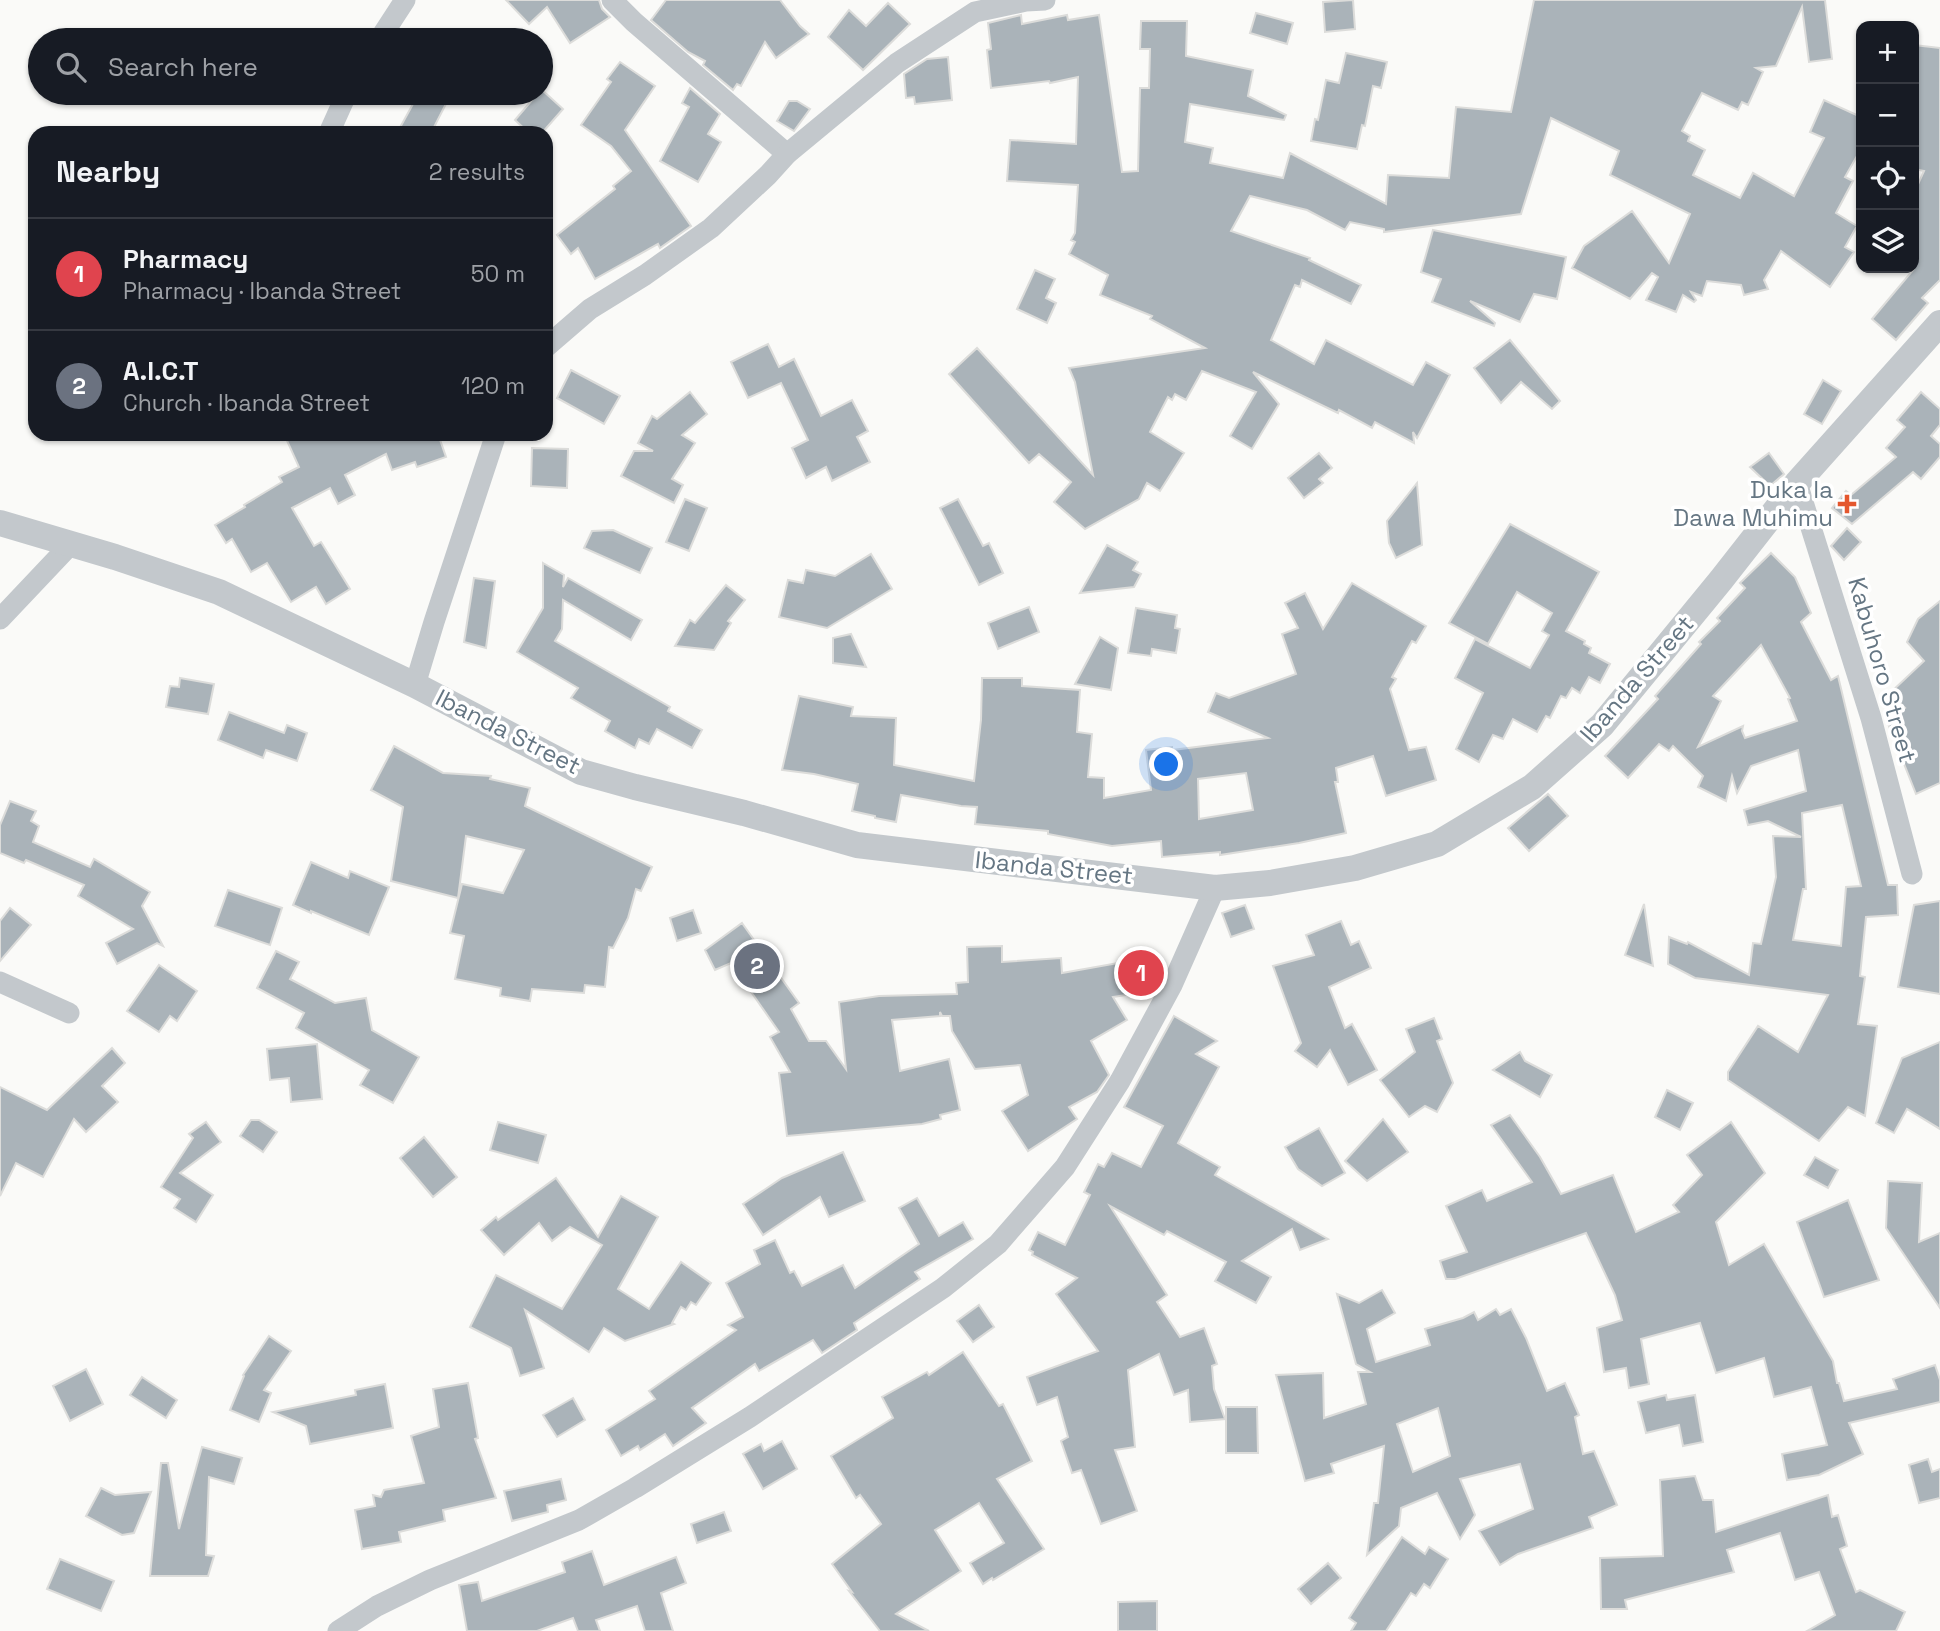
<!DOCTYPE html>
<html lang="en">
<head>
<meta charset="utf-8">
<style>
	:root { --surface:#171b24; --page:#242831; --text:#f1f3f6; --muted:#9ea1a6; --line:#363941; --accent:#b45309 }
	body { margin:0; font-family:"Space Grotesk",sans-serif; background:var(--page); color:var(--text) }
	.controls { position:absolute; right:21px; top:21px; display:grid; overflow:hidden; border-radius:14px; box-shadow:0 2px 5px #0004 }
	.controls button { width:63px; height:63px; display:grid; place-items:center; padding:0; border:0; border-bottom:2px solid var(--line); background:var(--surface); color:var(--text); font:35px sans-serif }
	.you { position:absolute; left:1167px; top:765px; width:24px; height:24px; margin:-18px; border:5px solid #fff; border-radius:50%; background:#1a73e8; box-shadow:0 0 0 10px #1a73e833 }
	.badge { display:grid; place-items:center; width:46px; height:46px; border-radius:50%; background:var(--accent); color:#fff; font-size:23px; font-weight:700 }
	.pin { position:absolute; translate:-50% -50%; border:4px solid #fff; box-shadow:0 2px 7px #0006 }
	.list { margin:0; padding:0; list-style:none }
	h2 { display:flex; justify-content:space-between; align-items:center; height:91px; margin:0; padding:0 28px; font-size:30px }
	h2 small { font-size:23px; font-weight:400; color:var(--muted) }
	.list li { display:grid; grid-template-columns:46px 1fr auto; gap:21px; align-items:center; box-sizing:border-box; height:112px; padding:0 28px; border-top:2px solid var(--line) }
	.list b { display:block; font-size:26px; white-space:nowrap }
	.list p { margin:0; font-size:23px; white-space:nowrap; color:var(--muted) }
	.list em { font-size:23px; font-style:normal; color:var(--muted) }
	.icon { flex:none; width:38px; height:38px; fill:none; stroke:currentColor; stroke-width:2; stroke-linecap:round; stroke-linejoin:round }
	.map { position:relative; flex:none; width:1940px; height:1631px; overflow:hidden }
	.search { position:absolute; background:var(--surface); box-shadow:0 2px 5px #0004; left:28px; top:28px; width:525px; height:77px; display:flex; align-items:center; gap:18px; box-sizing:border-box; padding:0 24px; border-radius:38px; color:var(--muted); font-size:26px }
	.panel { position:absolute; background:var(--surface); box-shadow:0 2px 5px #0004; left:28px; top:126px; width:525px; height:315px; border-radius:21px }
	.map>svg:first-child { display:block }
	.building { fill:#aab3b9; stroke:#dcdcda; stroke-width:2; fill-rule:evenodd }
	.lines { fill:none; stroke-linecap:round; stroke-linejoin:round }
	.minor { stroke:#c3c8cc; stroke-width:21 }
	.tertiary { stroke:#c3c8cc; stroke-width:26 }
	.poi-dot { fill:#e4572e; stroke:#fff; stroke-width:2.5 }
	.labels { text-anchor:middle; stroke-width:7; stroke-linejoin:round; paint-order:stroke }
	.poi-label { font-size:24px; fill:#657683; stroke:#fff; text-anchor:end }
	.street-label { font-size:24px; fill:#657683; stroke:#fff }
</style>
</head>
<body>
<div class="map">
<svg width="1940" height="1631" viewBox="0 0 1940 1631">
	<rect width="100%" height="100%" fill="#fafaf8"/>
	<!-- building -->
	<g class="building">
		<path d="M506,0H599L602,9L610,17L570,43L547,7L529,24Z"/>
		<path d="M666,0H780L800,26L809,34L776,58L765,42L741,86L737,84L733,90L703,65L705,61L688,52L651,20Z"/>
		<path d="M1353,0L1355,29L1325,32L1323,2Z"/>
		<path d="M1534,0H1825L1832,59L1809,62L1802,7L1776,66L1756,68L1763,72L1748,105L1742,102L1738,110L1702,93L1682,131L1690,136L1688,141L1705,150L1693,175L1740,198L1753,173L1794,196L1824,138L1810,132L1824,100L1861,117V149L1845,177L1853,181L1836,213L1857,226L1845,247L1854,252L1830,287L1781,251L1764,280L1768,289L1744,295L1741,285L1707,281L1702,296L1691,292L1696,300L1694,302L1683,295L1676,312L1646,300L1658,277L1652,273L1630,299L1572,268L1584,246L1632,211L1669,263L1690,214L1610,175L1619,151L1551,118L1521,214L1384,232V229L1350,222L1345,230L1307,210L1250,196L1231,231L1310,258L1309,260L1361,285L1351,304L1302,280L1300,287L1295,285L1271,340L1314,364L1326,340L1413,385L1426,362L1450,375L1417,438L1413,432L1414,443L1375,422L1372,428L1339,410L1338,413L1253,372L1279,404L1252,449L1230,436L1256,392L1202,371L1186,400L1175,394L1172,400L1168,397L1150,432L1184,453L1160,491L1147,483L1139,499L1085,529L1054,502L1071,482L1039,454L1029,463L949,374L977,348L1093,475L1075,382L1069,368L1205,348L1150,319L1152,316L1100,295L1108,275L1069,254L1075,242L1071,240L1075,233L1078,185L1007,181L1010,140L1076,144L1078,77L1050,83L1049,81L991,88L987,50L991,49L988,23L1021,15L1022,24L1067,15L1068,20L1099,15L1122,172L1138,171L1140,88H1149L1150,49H1140L1141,21H1187L1186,56L1253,70L1248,96L1286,115L1284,120L1190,104L1185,142L1213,148L1210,163L1283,178L1290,153L1386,204L1388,175L1449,178L1456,107L1511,112Z"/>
		<path d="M888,3L910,24L863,70L828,37L849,10L866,26Z"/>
		<path d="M1256,13L1293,23L1287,44L1250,33Z"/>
		<path d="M1914,45L1940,48V280L1922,298L1928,303L1896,340L1872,319L1914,269V193L1924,171L1914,169Z"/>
		<path d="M1346,53L1387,62L1381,88L1373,86L1365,126L1362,125L1357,149L1311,141L1315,119L1318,120L1326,80L1339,83Z"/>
		<path d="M948,57L952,100L915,104L914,97L906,98L904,74L927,59Z"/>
		<path d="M620,62L655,86L625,130L691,226L660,248L658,244L595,279L578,248L571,254L557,235L615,189L613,186L631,171L611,146L581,125L611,82L607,79Z"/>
		<path d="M690,88L720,114L708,134L721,142L698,182L660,161L689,107L682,103Z"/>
		<path d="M541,89L563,109L542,133H529L515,120L538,93H541Z"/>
		<path d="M419,93H438L449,98L431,133H397Z"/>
		<path d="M789,101H797L810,109L794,131L777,121Z"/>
		<path d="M1433,230L1566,257L1557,299L1534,294L1520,322L1470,301L1495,323L1494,326L1432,302L1441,279L1421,272Z"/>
		<path d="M1035,270L1055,279L1046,298L1056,303L1047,323L1017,309Z"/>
		<path d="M1510,340L1560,401L1552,409L1521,382L1501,403L1474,368Z"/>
		<path d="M768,344L779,367L794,359L821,416L852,400L868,431L857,437L870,462L832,481L826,467L806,478L792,448L808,440L781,383L748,398L731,362Z"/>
		<path d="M571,370L620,396L604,424L557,398Z"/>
		<path d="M1823,380L1841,391L1822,424L1804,414Z"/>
		<path d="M690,392L707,414L682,435L695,443L672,479L683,485L674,503L621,476L634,451H653L638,443L652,416L657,419Z"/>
		<path d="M1921,392L1940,409V425L1931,436L1940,444V457L1921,479L1913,472L1852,524L1832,508L1846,491L1851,495L1896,457L1886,448L1905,427L1897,420Z"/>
		<path d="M284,434H438L446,457L417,467L415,462L392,470L386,454L345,475L355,495L338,504L330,488L292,508L314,546L321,542L350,589L326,604L316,587L291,602L267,563L251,572L232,539L226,543L215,525L245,507L244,505L282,482L279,477L299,467Z"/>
		<path d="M532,448L568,449L567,488L531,486Z"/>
		<path d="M1319,453L1332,468L1319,479L1323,483L1304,498L1288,478Z"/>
		<path d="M1769,453L1784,474L1770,486L1750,467Z"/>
		<path d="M1417,483L1422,545L1396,558L1389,543L1387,521Z"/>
		<path d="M685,499L707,508L689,551L666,542Z"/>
		<path d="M958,499L983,546L989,543L1003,573L979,585L940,508Z"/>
		<path d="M1510,524L1599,572L1566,631L1585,641L1584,644L1591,648L1589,653L1610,664L1600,683L1589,677L1580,693L1572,688L1566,698L1561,696L1550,718L1546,716L1537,732L1513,719L1503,739L1493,735L1479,762L1456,749L1483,693L1455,678L1475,639L1530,668L1549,635L1542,631L1552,613L1517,592L1488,644L1449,623Z"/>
		<path d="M1847,528L1861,542L1844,560L1831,546Z"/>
		<path d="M613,530L652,548L640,573L584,548L592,531Z"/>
		<path d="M1107,545L1138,562L1133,570L1141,574L1134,587L1080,593Z"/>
		<path d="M1771,553L1795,577L1811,613L1801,622L1831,680L1838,676L1888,885H1897L1898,915L1866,917L1860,976L1865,977L1858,1024L1877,1026L1865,1116L1848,1107L1819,1141L1728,1080V1072L1758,1026L1798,1052L1828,995L1695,978L1668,964L1669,937L1687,944L1688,942L1749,975L1753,943L1761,944L1776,877L1773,836L1801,837L1768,821L1748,825L1744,810L1806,791L1798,750L1751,766L1737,793L1732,776L1726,801L1698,787L1703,776L1673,746L1669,751L1659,744L1628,778L1605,756L1658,699L1655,696L1701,644L1699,642L1720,621L1717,618L1745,588L1740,583ZM1761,645L1790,698L1788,699L1797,721L1745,738L1742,731L1743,726L1698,747L1721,701L1713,696ZM1842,805L1861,886L1846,887L1841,946L1793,940L1803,889H1806L1802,813Z"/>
		<path d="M871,554L892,589L827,628L779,617L788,580L803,583L806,570L835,576Z"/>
		<path d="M543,563L564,575L563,587L568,578L642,620L631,640L563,600L562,629L555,641L670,707L668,711L702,730L692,748L657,729L649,744L639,739L635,748L605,731L610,721L571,698L578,688L517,652L543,608Z"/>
		<path d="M474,578L495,581L486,648L464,642Z"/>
		<path d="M1352,583L1426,626L1416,643L1412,641L1392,677L1396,679L1390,689L1409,750L1426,747L1436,780L1386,796L1373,756L1336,768L1338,782H1335L1346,833L1299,843L1220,855V852L1162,857L1161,841L1112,846L1048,834V831L975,824L977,807L961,806L901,795L896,822L875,818V816L852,811L858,784L814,774L782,770L799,696L853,707L851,716L896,718L894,765L974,781L981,720L982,678H1022V686L1080,690L1077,732L1092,734L1088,777L1104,778V798L1151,790L1146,750L1172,747V750L1268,738L1208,712L1216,693L1229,698L1296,674L1282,634L1298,628L1285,603L1305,593L1323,629ZM1246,773L1253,810L1199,819L1198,779Z"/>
		<path d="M726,585L745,600L728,621L731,623L714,650L675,646L690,620L695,623Z"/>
		<path d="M1940,601V783L1916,794L1887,721L1905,708L1890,693L1924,661L1907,642L1918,619Z"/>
		<path d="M1029,607L1039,632L998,649L988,623Z"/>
		<path d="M1136,608L1177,615L1175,628L1180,629L1176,653L1152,649L1151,656L1128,653Z"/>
		<path d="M851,634L866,667L833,663V638Z"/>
		<path d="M1100,637L1118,648L1111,690L1075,684Z"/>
		<path d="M180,678L214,684L208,714L166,707L170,686L179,687Z"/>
		<path d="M229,712L284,733L287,725L307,733L297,761L266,750L263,758L218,740Z"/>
		<path d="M394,746L443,773L491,776L490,779L530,788L525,806L652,867L641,891L636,889L628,918L613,948L609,947L605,987L585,985L584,993L532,989L530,1001L500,996L501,988L455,979L464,936L450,933L462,884L503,893L524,850L466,836L458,898L391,881L403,807L371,790Z"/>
		<path d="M1548,794L1568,816L1529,851L1508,828Z"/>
		<path d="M10,801L36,811L31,821L39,826L33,842L90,867L94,859L150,892L142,906L163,946L157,943L117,964L106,943L133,929L78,896L84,885L26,860L24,863L0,853V825Z"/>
		<path d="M311,862L348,878L350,871L389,887L369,935L311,911V913L293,905Z"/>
		<path d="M228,890L282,908L270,945L215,926Z"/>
		<path d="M1940,901V994L1898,987L1914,905Z"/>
		<path d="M1644,904L1653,966L1625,955Z"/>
		<path d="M1245,905L1254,929L1231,937L1222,913Z"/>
		<path d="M10,908L31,925L0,961V921Z"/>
		<path d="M693,910L701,933L677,941L670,918Z"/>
		<path d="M1341,921L1351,945L1359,941L1371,968L1329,987L1345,1028L1352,1024L1377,1070L1348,1085L1330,1050L1317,1067L1295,1051L1301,1043L1273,966L1314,955L1306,935Z"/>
		<path d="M742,923L799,1003L791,1009L809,1041H826L846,1069L839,1002L879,996L957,994L956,983L968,982L967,947L1002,946V962L1061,958L1062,973L1124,962V959L1147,956L1152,991L1113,997L1127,1020L1091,1041L1109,1075L1097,1092L1069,1107L1077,1119L1028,1151L1002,1111L1028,1095L1020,1065L975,1069L952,1031L950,1016H942L940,1012V1016L892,1020L900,1071L949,1059L960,1110L940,1115L941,1119L922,1124L787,1136L779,1073L790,1072L770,1037L779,1032L731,963L715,970L705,950Z"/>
		<path d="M276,951L299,962L290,979L335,1003L366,998L372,1030L419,1057L393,1103L360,1085L369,1070L296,1028L304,1013L257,988Z"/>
		<path d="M159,965L197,991L177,1021L170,1016L159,1032L127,1011Z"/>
		<path d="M1174,1016L1217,1041L1196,1054L1219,1067L1178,1143L1220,1167L1215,1175L1328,1239L1300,1250L1292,1229L1242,1261L1271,1277L1256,1303L1215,1281L1226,1262L1167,1231L1164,1235L1110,1206L1167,1295L1157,1302L1180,1337L1204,1328L1217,1364L1212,1366L1214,1389L1225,1419L1190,1422L1188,1390L1174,1395L1159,1354L1128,1370L1135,1447L1115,1450L1137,1511L1101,1524L1081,1470L1072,1473L1061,1441L1068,1437L1057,1397L1037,1405L1027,1377L1098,1351L1056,1294L1077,1278L1032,1255L1033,1252L1029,1250L1038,1232L1065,1245L1090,1195L1084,1192L1098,1164L1104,1167L1112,1153L1141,1167L1163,1126L1124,1107Z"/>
		<path d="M1434,1018L1442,1039L1437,1041L1453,1083L1437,1112L1425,1106L1409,1117L1380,1080L1415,1052L1406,1029Z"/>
		<path d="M1940,1042V1129L1907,1109L1894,1133L1876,1123L1902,1058Z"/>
		<path d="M317,1044L322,1099L291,1102L289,1078L270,1080L267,1049Z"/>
		<path d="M112,1048L125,1063L102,1086L118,1102L86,1132L74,1119L43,1177L16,1163L0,1196V1087L47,1110Z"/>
		<path d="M1520,1052L1525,1061L1552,1075L1540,1097L1493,1070Z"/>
		<path d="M1667,1090L1693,1103L1680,1130L1655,1117Z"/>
		<path d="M1510,1115L1540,1157L1561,1194L1613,1175L1636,1232L1679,1212L1673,1205L1702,1175L1687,1155L1731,1122L1765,1173L1716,1222L1729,1265L1764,1244L1833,1361L1837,1383H1839L1844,1401L1897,1389L1893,1379L1935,1365L1940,1380V1402L1849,1423L1863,1454L1819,1475L1787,1480L1782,1454L1827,1445L1811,1387L1774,1397L1764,1358L1716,1373L1700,1323L1641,1339L1649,1384L1629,1388L1626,1368L1604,1372L1597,1328L1622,1320L1615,1295L1586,1233L1455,1279H1446L1440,1261L1467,1252L1446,1206L1482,1190L1487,1201L1532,1182L1491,1125Z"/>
		<path d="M1383,1119L1408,1152L1367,1181L1345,1161Z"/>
		<path d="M251,1120H259L277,1132L263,1152L240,1136Z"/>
		<path d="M206,1122L221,1142L180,1173L213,1195L196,1222L174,1208L180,1199L161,1187L193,1138L189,1134Z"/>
		<path d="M498,1122L546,1135L538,1163L490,1150Z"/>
		<path d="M1319,1128L1345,1173L1322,1186L1298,1169L1285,1147Z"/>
		<path d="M424,1137L457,1177L433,1197L400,1158Z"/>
		<path d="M843,1152L865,1201L829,1217L820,1197L763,1235L743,1204L782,1178Z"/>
		<path d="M1815,1157L1838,1170L1828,1188L1804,1175Z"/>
		<path d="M556,1178L598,1237L621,1196L658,1217L618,1289L649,1309L681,1262L711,1283L696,1305L691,1302L686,1310L681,1307L672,1323L674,1324L625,1341L604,1328L589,1352L525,1310L544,1368L520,1376L511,1348L470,1327L496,1275L562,1309L602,1245L570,1227L552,1241L539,1223L504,1255L481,1230L496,1217L498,1220Z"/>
		<path d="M1888,1181L1922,1183L1919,1242L1940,1233V1308L1886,1228Z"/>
		<path d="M917,1198L939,1236L963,1222L973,1239L915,1272L920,1279L854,1323L857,1330L822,1353L813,1340L759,1371L755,1364L692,1408L706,1423L673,1446L665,1434L640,1450L638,1446L621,1456L606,1430L655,1399L649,1391L736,1330L728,1325L743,1317L726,1283L760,1264L754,1250L775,1240L790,1273L794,1271L802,1286L843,1265L855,1288L919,1244L899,1208Z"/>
		<path d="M1848,1200L1879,1280L1824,1297L1797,1222Z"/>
		<path d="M1382,1290L1395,1313L1367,1329L1376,1362L1430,1345L1425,1329L1463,1318L1474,1312L1478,1320L1496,1309L1500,1315L1511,1309L1526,1338L1547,1391L1565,1383L1579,1415L1575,1417L1583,1454L1594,1451L1617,1505L1589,1517L1593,1528L1518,1554L1500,1565L1479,1531L1533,1509L1520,1464L1460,1479L1475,1515L1460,1539L1437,1493L1401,1508L1399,1526L1367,1555L1374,1503H1378L1384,1446L1331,1464L1334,1473L1305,1481L1276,1375L1323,1373L1324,1418L1366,1404L1358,1372H1370L1356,1364L1337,1294L1359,1303ZM1438,1408L1450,1456L1413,1472L1397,1424Z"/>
		<path d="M979,1305L994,1327L973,1342L957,1321Z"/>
		<path d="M269,1336L291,1351L264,1390L271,1393L259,1422L230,1410L244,1376L243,1375Z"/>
		<path d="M963,1352L999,1406L1003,1404L1032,1461L997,1479L1044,1549L993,1580L992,1578L983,1584L970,1563L1004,1543L979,1503L935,1530L961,1571L896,1614L929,1631H880L849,1591L852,1592L832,1564L881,1524L860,1495L856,1498L831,1456L893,1418L882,1397L927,1372L929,1375Z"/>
		<path d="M86,1369L103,1404L70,1421L53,1386Z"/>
		<path d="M142,1377L177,1400L166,1418L130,1395Z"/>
		<path d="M468,1383L478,1438L475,1439L496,1498L443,1510L445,1521L399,1532L401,1542L362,1549L355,1510L375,1506L373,1495L381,1497L384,1490L424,1483L411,1436L439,1427L433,1389Z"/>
		<path d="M385,1384L393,1428L310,1444L306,1426L273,1412L356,1395L355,1390Z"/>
		<path d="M1666,1395L1667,1400L1695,1395L1703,1442L1683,1446L1679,1425L1646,1433L1638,1402Z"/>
		<path d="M573,1398L585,1420L557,1437L543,1415Z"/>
		<path d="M1226,1407H1257L1258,1453H1226Z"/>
		<path d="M782,1441L797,1469L763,1489L743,1454L761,1444L764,1451Z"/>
		<path d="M202,1447L242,1458L234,1484L209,1477L206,1555L214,1556L208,1576H150L161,1463H168L179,1529Z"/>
		<path d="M1928,1459L1932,1472L1940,1469V1498L1919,1503L1909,1465Z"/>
		<path d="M1695,1476L1703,1500H1713L1716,1532L1828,1495L1832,1517L1838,1515L1847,1546L1840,1549L1856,1592L1860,1590L1905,1612L1896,1631H1807L1835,1615L1819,1572L1795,1580L1780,1533L1727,1550L1734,1572L1625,1600L1627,1609H1601L1600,1558L1663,1556L1660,1480Z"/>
		<path d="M561,1479L566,1500L547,1505L548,1512L512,1521L504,1491Z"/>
		<path d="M101,1488L115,1495L151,1492L134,1533L122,1535L86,1516Z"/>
		<path d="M724,1512L731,1531L697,1543L691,1524Z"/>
		<path d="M1402,1537L1425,1554L1429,1547L1448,1559L1430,1588L1424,1584L1416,1596L1411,1593L1386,1631H1351L1356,1623L1349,1618Z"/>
		<path d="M592,1551L604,1585L676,1557L686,1583L661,1593L673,1631H645L637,1606L596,1620L600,1631H578L573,1618L537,1631H467L459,1585L478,1582L482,1601L565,1572L562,1562Z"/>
		<path d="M60,1559L114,1581L101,1611L47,1589Z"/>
		<path d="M1328,1563L1341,1578L1311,1604L1298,1589Z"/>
		<path d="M1157,1601V1631H1118V1602Z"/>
	</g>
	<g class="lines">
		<!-- minor -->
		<g class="minor">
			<path d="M612,0L634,22L787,154"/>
			<path d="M379,40L405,0"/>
			<path d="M329,133L347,93"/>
			<path d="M546,347L590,309L645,275L711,228L768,175L787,154L897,63L975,12L1026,1L1045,0"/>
			<path d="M1797,483L1871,718L1912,874"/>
			<path d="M0,619L70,545"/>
			<path d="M415,685L434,622L496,434"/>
			<path d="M0,982L69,1013"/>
			<path d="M338,1631L377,1606L430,1580L579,1520L635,1488L750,1417L943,1288L998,1244L1065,1167L1120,1081L1172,985L1215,888"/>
		</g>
		<!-- tertiary -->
		<path class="tertiary" d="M0,523L115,557L219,592L415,685L581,772L635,787L744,813L857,845L1215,888L1270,883L1355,868L1437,844L1532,787L1602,725L1721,580L1797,483L1940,323"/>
	</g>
	<!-- markers -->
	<path class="poi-dot" d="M1843.5 493.5h7v7h7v7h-7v7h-7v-7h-7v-7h7z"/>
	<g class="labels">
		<!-- poi labels -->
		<g class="poi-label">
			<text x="1833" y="498">Duka la<tspan x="1833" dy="28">Dawa Muhimu</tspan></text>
		</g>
		<!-- street labels -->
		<g class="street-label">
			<text transform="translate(1882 670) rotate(74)" y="8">Kabuhoro Street</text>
			<text transform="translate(1637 679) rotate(-49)" y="8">Ibanda Street</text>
			<text transform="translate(508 732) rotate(27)" y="8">Ibanda Street</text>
			<text transform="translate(1054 868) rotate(6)" y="8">Ibanda Street</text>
		</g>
	</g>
</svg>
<div class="controls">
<button>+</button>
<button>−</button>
<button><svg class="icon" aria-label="locate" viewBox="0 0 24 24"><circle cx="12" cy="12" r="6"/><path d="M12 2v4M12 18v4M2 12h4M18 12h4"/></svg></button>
<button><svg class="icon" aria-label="layers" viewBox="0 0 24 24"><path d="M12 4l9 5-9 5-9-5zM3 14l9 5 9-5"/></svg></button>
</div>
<div class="you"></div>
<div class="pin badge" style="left:1141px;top:973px;background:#e0444e">1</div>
<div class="pin badge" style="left:757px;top:966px;background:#6b7280">2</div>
<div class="search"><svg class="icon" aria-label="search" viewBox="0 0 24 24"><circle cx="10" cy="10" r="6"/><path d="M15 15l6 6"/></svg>Search here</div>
<section class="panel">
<h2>Nearby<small>2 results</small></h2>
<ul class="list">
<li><span class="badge" style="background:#e0444e">1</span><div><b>Pharmacy</b><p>Pharmacy · Ibanda Street</p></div><em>50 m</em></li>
<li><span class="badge" style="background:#6b7280">2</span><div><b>A.I.C.T</b><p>Church · Ibanda Street</p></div><em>120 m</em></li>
</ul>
</section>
</div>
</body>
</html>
